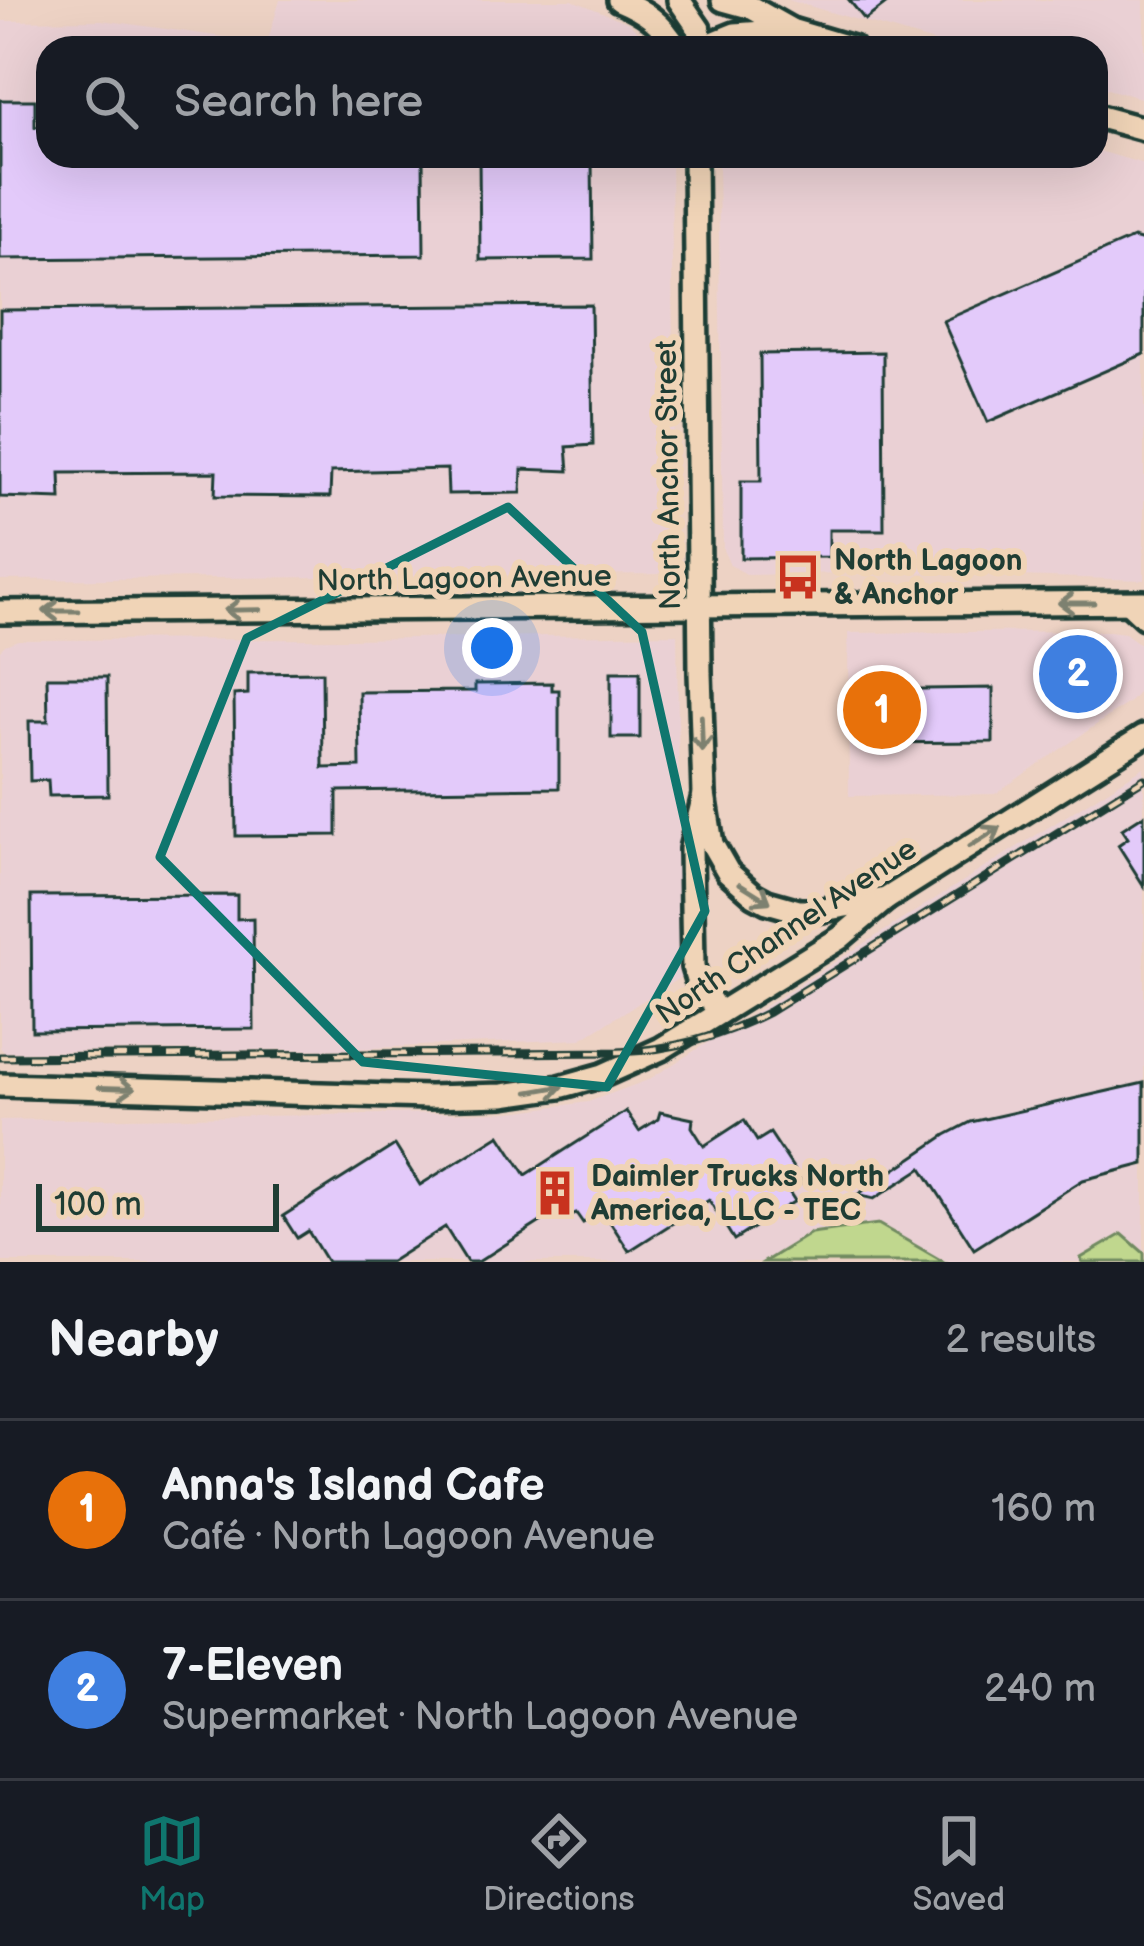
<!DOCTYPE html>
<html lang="en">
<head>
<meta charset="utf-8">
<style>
	:root { --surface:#171b24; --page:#20242c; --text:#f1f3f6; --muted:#9ea1a6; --line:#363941; --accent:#0f766e }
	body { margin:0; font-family:"Balsamiq Sans",sans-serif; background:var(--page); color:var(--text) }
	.scale { position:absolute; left:36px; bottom:30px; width:243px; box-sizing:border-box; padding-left:12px; border:6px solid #1f3d34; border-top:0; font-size:33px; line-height:42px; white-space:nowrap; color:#1f3d34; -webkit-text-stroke:9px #f0d4b7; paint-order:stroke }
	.you { position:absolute; left:492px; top:648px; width:42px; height:42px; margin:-30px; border:9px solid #fff; border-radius:50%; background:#1a73e8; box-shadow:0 0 0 18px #1a73e833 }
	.badge { display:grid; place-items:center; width:78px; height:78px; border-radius:50%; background:var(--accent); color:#fff; font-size:39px; font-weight:700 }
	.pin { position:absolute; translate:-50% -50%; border:6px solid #fff; box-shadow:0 3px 12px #0006 }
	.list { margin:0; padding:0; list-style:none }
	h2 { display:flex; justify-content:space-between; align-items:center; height:156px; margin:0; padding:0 48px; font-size:51px }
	h2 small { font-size:39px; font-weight:400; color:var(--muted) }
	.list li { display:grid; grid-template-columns:78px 1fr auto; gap:36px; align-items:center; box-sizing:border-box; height:180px; padding:0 48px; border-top:3px solid var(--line) }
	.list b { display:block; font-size:45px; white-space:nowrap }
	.list p { margin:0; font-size:39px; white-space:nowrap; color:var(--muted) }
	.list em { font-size:39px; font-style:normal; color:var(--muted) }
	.icon { flex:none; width:66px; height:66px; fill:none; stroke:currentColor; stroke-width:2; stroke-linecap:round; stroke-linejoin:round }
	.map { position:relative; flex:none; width:1144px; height:1262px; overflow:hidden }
	.search { position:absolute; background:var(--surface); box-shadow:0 12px 48px #0002; left:36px; right:36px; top:36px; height:132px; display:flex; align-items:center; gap:30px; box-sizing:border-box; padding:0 42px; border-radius:36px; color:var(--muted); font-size:45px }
	.sheet { height:516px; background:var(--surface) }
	nav { display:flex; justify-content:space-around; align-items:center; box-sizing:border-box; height:168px; border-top:3px solid var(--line); background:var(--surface); font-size:33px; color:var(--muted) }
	nav a { display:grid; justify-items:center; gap:6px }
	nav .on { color:var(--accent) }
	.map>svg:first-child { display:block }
	.built { fill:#ead0d4 }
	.green { fill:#c0d78e; stroke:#708a61; stroke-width:3 }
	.building { fill:#e3cafa; stroke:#1f3d34; stroke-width:3 }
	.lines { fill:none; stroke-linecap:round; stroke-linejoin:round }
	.tertiary-casing { stroke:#1f3d34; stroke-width:30 }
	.secondary-casing { stroke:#1f3d34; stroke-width:30 }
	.tertiary { stroke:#f0d4b7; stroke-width:21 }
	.secondary { stroke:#f0d4b7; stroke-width:21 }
	.rail-casing { stroke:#1f3d34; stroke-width:9 }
	.rail { stroke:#f0d4b7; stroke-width:4.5; stroke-dasharray:14; stroke-linecap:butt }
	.oneway { stroke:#7d816f }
	.marked { fill:none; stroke:#0f766e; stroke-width:9; stroke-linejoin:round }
	.labels { text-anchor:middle; stroke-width:12; stroke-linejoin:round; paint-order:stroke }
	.street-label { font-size:30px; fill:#1f3d34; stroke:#f0d4b7 }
	.poi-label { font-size:30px; font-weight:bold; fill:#1f3d34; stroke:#f0d4b7; text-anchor:start }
</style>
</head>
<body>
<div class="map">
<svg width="1144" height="1262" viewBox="0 0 1144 1262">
	<rect width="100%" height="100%" fill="#edd2c4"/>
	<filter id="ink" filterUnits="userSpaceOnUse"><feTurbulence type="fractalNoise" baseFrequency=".00833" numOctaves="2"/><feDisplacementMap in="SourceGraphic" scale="24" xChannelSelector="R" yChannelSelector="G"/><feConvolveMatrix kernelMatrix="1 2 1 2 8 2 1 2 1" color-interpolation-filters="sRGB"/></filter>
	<g filter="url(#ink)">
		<!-- built -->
		<g class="built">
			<path d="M280,0H572L629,23L653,44L655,48H48V156H671L675,558L659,574L0,580V21L101,20L267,43Z"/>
			<path d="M788,0H1144V99L1096,86V48H955Z"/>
			<path d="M1096,150L1144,164V580L895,572L748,575L730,565L723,550L718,156H1096Z"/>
			<path d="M1109,631L1125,633L1144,647V686L1131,701L995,794L849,796L848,633Z"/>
			<path d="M677,634L681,977L581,1039L350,1049L4,1052L0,1047V650L5,645L18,640L352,639Z"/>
			<path d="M1144,767V1253L1122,1234L1081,1258L1082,1262H945L878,1224L811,1232L764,1262H0V1120L512,1112L588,1102L648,1080Z"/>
		</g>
		<!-- green -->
		<g class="green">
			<path d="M878,1224L944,1262H764L811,1233Z"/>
			<path d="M1122,1234L1144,1253V1262H1082L1081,1258Z"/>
		</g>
		<!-- building -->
		<g class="building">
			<path d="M849,0H891L865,20Z"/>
			<path d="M0,100H35V127L48,126V156H423L424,255L0,259Z"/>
			<path d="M479,156H592L593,259L480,260Z"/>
			<path d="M1133,238L1144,241V354L988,422L943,321Z"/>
			<path d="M591,305L593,445L567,447L569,471L522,469L521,493L448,494L447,469L331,472L330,497L215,496L216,472L60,473L61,499L0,497V310Z"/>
			<path d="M883,352L884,530H829V557L741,558V481H761L760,354Z"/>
			<path d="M1097,651L1104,653V666H1098V688H1051L1052,653Z"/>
			<path d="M322,672L323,768L360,767L359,692L475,691V684L552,683V690H559V788L337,791V835L236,836L234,695L248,694V673Z"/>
			<rect x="611" y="672" width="29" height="66"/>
			<path d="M47,677H107L108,795L49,796L48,780L30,781L29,721H48Z"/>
			<path d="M993,688V742L856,743V690Z"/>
			<path d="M1144,815V886L1118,845L1128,838L1122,829Z"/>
			<path d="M237,895V919L253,918L254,1029L32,1031L31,896Z"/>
			<path d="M1144,1083V1164L1083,1180L974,1249L922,1168L874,1199L857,1195L946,1135L971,1122Z"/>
			<path d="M626,1111L639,1131L658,1119L660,1112L693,1119L692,1127L704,1146L744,1120L757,1141L770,1133L803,1183L780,1178L795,1201L734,1240L709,1200L629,1251L603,1211L583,1223L576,1213L570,1217L564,1207L478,1262H467L445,1227L390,1262H327L308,1231L297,1238L283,1216L395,1145L420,1185L500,1135L526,1175Z"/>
		</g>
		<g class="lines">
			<!-- tertiary casing -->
			<g class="tertiary-casing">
				<g id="tertiary">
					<path d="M679,0L699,29L703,48"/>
					<path d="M703,47L735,34L791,30"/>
					<path d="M0,612L1144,602"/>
					<path d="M704,795L691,849L693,967L697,980L719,1013"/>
					<path d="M0,1085L429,1097L503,1095L560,1087L603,1075L661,1049L840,938L886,899"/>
				</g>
			</g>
			<!-- secondary casing -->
			<g class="secondary-casing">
				<g id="secondary">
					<path d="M619,0C645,11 662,23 677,48"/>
					<path d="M723,0L752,8L791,30L852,48"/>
					<path d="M1096,116L1144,129"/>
					<path d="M695,156L700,673L704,794L712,844L728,872L754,895L767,902L799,911H817L886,899L1144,736"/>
					<path d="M1129,603L1144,617"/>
				</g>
			</g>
			<!-- tertiary -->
			<use href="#tertiary" class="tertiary"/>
			<!-- secondary -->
			<use href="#secondary" class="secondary"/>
			<!-- rail casing -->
			<g class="rail-casing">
				<path id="rail" d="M0,1057L618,1052C673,1050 720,1037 769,1012L1144,779"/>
			</g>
			<!-- rail -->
			<use href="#rail" class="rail"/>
		</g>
		<!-- one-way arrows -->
		<defs><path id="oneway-shaft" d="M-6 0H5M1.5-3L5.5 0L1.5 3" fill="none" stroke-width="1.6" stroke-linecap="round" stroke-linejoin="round" transform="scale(3)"/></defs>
		<g class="oneway">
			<use href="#oneway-shaft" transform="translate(1076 603) rotate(180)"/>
			<use href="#oneway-shaft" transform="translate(242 610) rotate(179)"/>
			<use href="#oneway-shaft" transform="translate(61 611) rotate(180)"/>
			<use href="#oneway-shaft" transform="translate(702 734) rotate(88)"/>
			<use href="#oneway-shaft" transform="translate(985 837) rotate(-32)"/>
			<use href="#oneway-shaft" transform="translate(755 893) rotate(32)"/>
			<use href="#oneway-shaft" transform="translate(117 1088) rotate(2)"/>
			<use href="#oneway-shaft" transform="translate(546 1089) rotate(-10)"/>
		</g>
	</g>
	<!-- marked area -->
	<path class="marked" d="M508,507L642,632L705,911L607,1087L363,1062L160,857L247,638Z"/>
	<!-- icons -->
	<defs>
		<g id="bus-bare" transform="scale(3.6)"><path d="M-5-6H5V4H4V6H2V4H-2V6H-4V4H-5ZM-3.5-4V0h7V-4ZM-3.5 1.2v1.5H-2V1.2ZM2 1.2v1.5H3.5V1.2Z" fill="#c8321e" stroke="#f0d4b7" stroke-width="2.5" paint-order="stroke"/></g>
		<g id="building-bare" transform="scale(3.6)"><path d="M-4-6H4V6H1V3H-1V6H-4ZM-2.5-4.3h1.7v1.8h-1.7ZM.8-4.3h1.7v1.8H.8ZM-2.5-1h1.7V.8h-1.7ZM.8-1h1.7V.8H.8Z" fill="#c8321e" stroke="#f0d4b7" stroke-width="2.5" paint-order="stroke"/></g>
	</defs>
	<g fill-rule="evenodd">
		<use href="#bus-bare" x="798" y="577"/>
		<use href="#building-bare" x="555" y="1193"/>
	</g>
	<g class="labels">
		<!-- street labels -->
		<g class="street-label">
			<text transform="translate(668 475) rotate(-91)" y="10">North Anchor Street</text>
			<text transform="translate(464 578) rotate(-1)" y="10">North Lagoon Avenue</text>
			<text transform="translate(786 931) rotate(-34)" y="10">North Channel Avenue</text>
		</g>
		<!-- poi labels -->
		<g class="poi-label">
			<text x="834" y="570">North Lagoon<tspan x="834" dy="34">&amp; Anchor</tspan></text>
			<text x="591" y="1186">Daimler Trucks North<tspan x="591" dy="34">America, LLC - TEC</tspan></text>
		</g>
	</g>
</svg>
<div class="scale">100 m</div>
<div class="you"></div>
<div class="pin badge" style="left:882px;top:710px;background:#e8710a">1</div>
<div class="pin badge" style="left:1078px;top:674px;background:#3f7fe0">2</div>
<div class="search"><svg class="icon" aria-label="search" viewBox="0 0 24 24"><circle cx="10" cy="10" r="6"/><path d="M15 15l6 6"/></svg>Search here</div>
</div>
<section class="sheet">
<h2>Nearby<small>2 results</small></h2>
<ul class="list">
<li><span class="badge" style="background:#e8710a">1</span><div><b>Anna's Island Cafe</b><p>Café · North Lagoon Avenue</p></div><em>160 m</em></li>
<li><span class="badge" style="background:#3f7fe0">2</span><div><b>7-Eleven</b><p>Supermarket · North Lagoon Avenue</p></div><em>240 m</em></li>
</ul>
</section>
<nav>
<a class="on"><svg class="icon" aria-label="map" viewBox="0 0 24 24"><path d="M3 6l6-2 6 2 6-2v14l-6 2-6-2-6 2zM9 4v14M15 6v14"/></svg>Map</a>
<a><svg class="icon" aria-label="directions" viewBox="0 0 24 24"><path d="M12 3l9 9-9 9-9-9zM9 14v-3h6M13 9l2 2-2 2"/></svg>Directions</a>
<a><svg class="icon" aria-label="saved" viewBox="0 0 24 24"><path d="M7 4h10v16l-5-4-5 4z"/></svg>Saved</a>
</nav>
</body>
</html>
